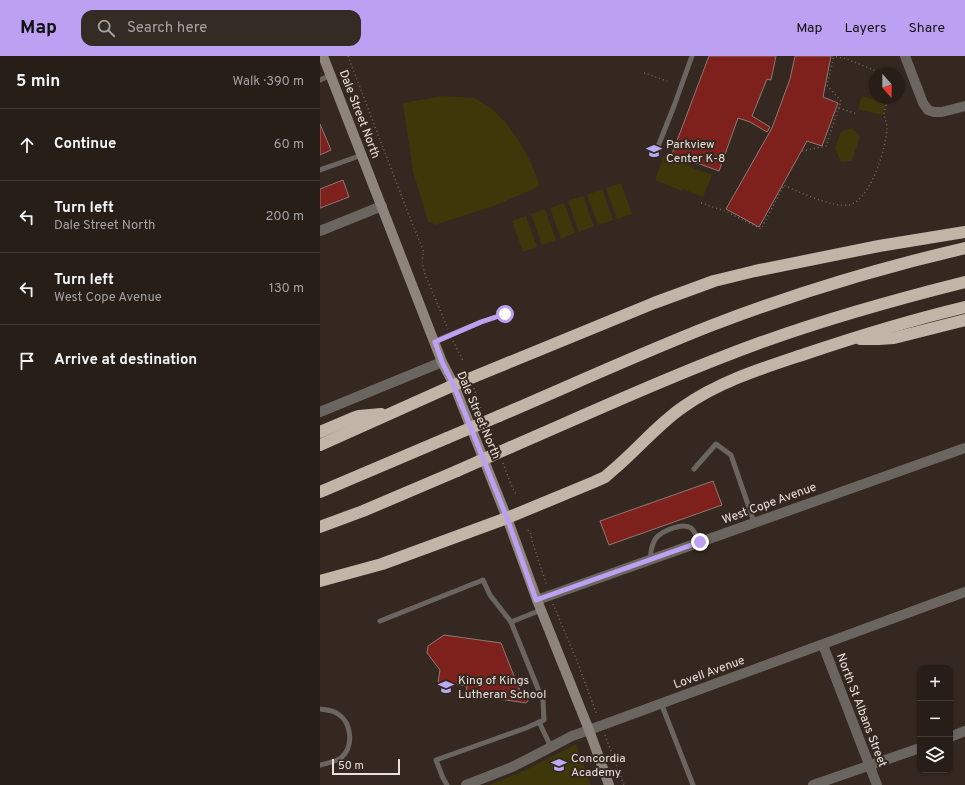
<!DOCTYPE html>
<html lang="en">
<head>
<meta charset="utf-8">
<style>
	:root { --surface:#281e18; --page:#342b25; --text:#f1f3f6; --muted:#a5a2a2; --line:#443c37; --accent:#bca0f2 }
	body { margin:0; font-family:Overpass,sans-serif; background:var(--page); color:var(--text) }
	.controls { position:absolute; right:12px; bottom:12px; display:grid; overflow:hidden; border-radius:8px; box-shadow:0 1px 3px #0004 }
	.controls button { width:36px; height:36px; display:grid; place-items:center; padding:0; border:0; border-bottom:1px solid var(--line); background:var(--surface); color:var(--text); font:20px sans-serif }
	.compass { position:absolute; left:549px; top:12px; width:36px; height:36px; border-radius:50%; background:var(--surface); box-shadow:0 1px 3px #0004; rotate:159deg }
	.scale { position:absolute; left:12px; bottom:10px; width:68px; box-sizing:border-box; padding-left:4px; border:2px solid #eae1dc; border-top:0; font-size:11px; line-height:14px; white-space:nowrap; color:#eae1dc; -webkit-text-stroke:3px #352820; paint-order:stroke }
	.stop { position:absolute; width:12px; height:12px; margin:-9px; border:3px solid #bca0f2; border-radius:50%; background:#fff }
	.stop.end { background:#bca0f2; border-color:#fff; box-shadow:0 1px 4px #0008 }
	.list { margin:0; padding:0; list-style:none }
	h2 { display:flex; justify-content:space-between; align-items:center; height:52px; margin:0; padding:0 16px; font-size:17px }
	h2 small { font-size:13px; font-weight:400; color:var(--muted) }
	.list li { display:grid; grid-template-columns:26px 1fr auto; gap:12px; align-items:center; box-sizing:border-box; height:72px; padding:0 16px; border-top:1px solid var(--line) }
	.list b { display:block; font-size:15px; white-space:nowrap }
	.list p { margin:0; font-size:13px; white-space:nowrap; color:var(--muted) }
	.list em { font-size:13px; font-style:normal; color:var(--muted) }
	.icon { flex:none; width:22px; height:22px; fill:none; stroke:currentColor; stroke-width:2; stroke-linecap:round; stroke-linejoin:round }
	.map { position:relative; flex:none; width:645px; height:729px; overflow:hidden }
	header { display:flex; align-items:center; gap:24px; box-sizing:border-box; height:56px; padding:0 20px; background:var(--accent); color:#111 }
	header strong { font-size:19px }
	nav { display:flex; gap:22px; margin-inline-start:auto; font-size:14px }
	.search { width:280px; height:36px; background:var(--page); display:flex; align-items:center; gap:10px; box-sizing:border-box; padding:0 14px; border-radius:12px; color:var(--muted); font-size:15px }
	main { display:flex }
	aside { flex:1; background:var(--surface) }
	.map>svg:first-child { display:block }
	.green { fill:#3e370a }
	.building { fill:#7e211c; stroke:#8c7976 }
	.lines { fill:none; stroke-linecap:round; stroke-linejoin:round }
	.path { stroke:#746962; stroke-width:1.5; stroke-dasharray:1 3; stroke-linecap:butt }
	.service { stroke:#6a655f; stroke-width:5 }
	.minor { stroke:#6a655f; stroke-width:10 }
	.tertiary { stroke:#6a655f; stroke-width:10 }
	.secondary { stroke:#8d857c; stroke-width:10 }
	.motorway { stroke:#c0b5a6; stroke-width:12 }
	.motorway-bridge { stroke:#c0b5a6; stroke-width:12 }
	.route { stroke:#bca0f2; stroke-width:5 }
	.labels { text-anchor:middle; stroke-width:4; stroke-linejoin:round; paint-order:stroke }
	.street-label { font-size:12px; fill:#eae1dc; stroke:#352820 }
	.poi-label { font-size:12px; fill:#eae1dc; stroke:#352820; text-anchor:start }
</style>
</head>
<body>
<header>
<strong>Map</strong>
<div class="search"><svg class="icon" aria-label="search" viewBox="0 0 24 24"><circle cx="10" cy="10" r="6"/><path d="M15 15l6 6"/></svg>Search here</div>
<nav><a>Map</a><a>Layers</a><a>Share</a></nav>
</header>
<main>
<aside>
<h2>5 min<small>Walk · 390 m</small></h2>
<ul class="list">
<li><svg class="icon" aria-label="ahead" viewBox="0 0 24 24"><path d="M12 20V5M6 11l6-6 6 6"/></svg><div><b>Continue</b></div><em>60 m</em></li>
<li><svg class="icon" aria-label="left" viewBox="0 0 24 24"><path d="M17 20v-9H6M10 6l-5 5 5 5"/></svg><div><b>Turn left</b><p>Dale Street North</p></div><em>200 m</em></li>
<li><svg class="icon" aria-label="left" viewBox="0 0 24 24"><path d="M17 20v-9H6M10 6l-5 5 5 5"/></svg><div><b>Turn left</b><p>West Cope Avenue</p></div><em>130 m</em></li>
<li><svg class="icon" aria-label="arrive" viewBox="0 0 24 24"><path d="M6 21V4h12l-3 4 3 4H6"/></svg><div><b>Arrive at destination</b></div></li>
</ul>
</aside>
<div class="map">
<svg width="645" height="729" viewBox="0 0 645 729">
	<rect width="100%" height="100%" fill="#352820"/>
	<!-- green -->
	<g class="green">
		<path d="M553,17L555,18V37L548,35Z"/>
		<path d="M123,40L154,42L171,52L187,68L199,85L211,107L220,130L174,150L115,169L108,165L93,116L83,47Z"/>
		<path d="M542,40L566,47L562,59L538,53Z"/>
		<path d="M532,72L540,80L532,105L521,106L515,92L521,76Z"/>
		<path d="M344,100L372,111V112L392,119L383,141L363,133L362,135L335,124Z"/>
		<path d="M301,127L312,158L297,163L286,132Z"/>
		<path d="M282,133L293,164L278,169L267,139Z"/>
		<path d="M263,140L274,170L259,176L248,145Z"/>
		<path d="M244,147L255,177L241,183L230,152Z"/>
		<path d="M225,153L236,184L222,189L211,158Z"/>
		<path d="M206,160L217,191L203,196L192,165Z"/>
		<path d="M256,688L271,729H169L204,715Z"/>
	</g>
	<!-- building -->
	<g class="building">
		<path d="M389,0H456L451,24L447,23L432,60L450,71L447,76L430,66L418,62L399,115L352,98Z"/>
		<path d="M475,0H511L503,41L518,47L502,90L487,85L439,171L406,153L452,72L470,23Z"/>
		<path d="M0,68L11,94L0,99Z"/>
		<path d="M23,124L29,141L0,152V133Z"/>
		<path d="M393,425L402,449L289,489L280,465Z"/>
		<path d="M124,579L181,587L200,635L208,636L210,642L206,647L146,638L147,630L118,626L120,614L107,597L108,590Z"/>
	</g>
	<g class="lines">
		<!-- path -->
		<g class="path">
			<path d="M28,0L88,157L104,196L102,204L104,216L128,273"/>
			<path d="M512,0L527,3L563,18"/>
			<path d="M324,17L347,25"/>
			<path d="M519,52L537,58"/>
			<path d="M482,95L506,90L521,45L507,29L514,0"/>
			<path d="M381,147L405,155L441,173L464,129C478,136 514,152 529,149C551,144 566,92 567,72C567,67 564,62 564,57C565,53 567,47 568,42"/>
			<path d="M133,285L143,305"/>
			<path d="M154,332L162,355"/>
			<path d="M170,375L175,386"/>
			<path d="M183,407L192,431L197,440"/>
			<path d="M208,474L211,478L212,485L227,530"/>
			<path d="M233,548L257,605L277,659"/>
			<path d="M285,679L304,729"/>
		</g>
		<!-- service -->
		<g class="service">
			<path d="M0,24L11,19"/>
			<path d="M337,93L354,50L372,0"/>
			<path d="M0,114L42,99"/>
			<path d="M115,285L161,266L185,258"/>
			<path d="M374,413L396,388L411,399L434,466"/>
			<path d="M330,503C331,496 331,489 336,482C342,475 363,466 371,472C375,475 377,482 380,486"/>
			<path d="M60,565L163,524L170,539L191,566L223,645L224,664L206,672L116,704L123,722L127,729"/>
			<path d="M191,566L221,554"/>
			<path d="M341,647L373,729"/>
			<path d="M0,653C6,654 13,654 18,658C32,667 34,691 21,702C15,706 7,707 0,709"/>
			<path d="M219,666L231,691"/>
		</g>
		<!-- minor -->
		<g class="minor">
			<path d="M585,0L603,47L608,54L614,56H622L645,50"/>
			<path d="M0,175L62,150"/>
			<path d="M0,356L122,306"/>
			<path d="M217,544L645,392"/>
			<path d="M503,589L557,729"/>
			<path d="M269,674L645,536"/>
			<path d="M630,681L645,675"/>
			<path d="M493,729L600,692"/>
		</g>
		<!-- tertiary -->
		<path class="tertiary" d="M146,729L192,711L208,703L252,680L269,674"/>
		<!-- secondary -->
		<path class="secondary" d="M3,0L122,306L134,329L187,462L217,544L269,674L289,729"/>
		<!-- motorway -->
		<g class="motorway">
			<path d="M540,283H559L574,282L645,264"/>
			<path d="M179,360C249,330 319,298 390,270C473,238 559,212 645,192"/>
			<path d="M0,376L33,362L39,360L61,358"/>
			<path d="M0,389L134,329L334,247L394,225L435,215L559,190L645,176"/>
			<path d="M191,391C274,355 357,317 442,286C509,262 577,243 645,226"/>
			<path d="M0,436L127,382"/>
			<path d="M0,471L43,455L137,415"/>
			<path d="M0,525L62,508L187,462L274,426L285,421L293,414C317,394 337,369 363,351C400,325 443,312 485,298C538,280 591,264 645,251"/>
		</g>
		<!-- motorway-bridge -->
		<g class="motorway-bridge">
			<path d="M127,382L179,360"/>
			<path d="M137,415L191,391"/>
		</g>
	</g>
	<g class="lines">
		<!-- route -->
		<path class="route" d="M185,258L161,266L115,286L122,306L134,330L187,462L216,544L380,486"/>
	</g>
	<!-- icons -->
	<defs>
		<g id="school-bare" transform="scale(1.2)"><path d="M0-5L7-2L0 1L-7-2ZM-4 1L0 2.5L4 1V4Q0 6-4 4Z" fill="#b8abf7" stroke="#352820" stroke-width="2.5" paint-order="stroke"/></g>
	</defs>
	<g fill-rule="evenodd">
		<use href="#school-bare" x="334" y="95"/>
		<use href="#school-bare" x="126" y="631"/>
		<use href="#school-bare" x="239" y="709"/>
	</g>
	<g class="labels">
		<!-- street labels -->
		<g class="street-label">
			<text transform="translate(40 58) rotate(69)" y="4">Dale Street North</text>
			<text transform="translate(159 359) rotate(67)" y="4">Dale Street North</text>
			<text transform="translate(449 447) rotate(-20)" y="4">West Cope Avenue</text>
			<text transform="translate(389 616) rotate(-20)" y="4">Lovell Avenue</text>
			<text transform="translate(542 654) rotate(69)" y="4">North St Albans Street</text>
		</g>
		<!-- poi labels -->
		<g class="poi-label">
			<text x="346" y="92">Parkview<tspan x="346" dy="14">Center K-8</tspan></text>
			<text x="138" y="628">King of Kings<tspan x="138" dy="14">Lutheran School</tspan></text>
			<text x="251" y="706">Concordia<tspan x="251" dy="14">Academy</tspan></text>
		</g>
	</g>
</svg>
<div class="controls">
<button>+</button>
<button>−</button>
<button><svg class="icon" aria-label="layers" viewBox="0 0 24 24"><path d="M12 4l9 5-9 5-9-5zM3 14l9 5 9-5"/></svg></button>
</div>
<svg class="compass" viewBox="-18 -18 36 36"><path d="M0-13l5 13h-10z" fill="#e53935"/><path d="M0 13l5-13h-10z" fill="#a5a2a2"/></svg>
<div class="scale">50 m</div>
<div class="stop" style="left:185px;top:258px"></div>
<div class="stop end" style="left:380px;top:486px"></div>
</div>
</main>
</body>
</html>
